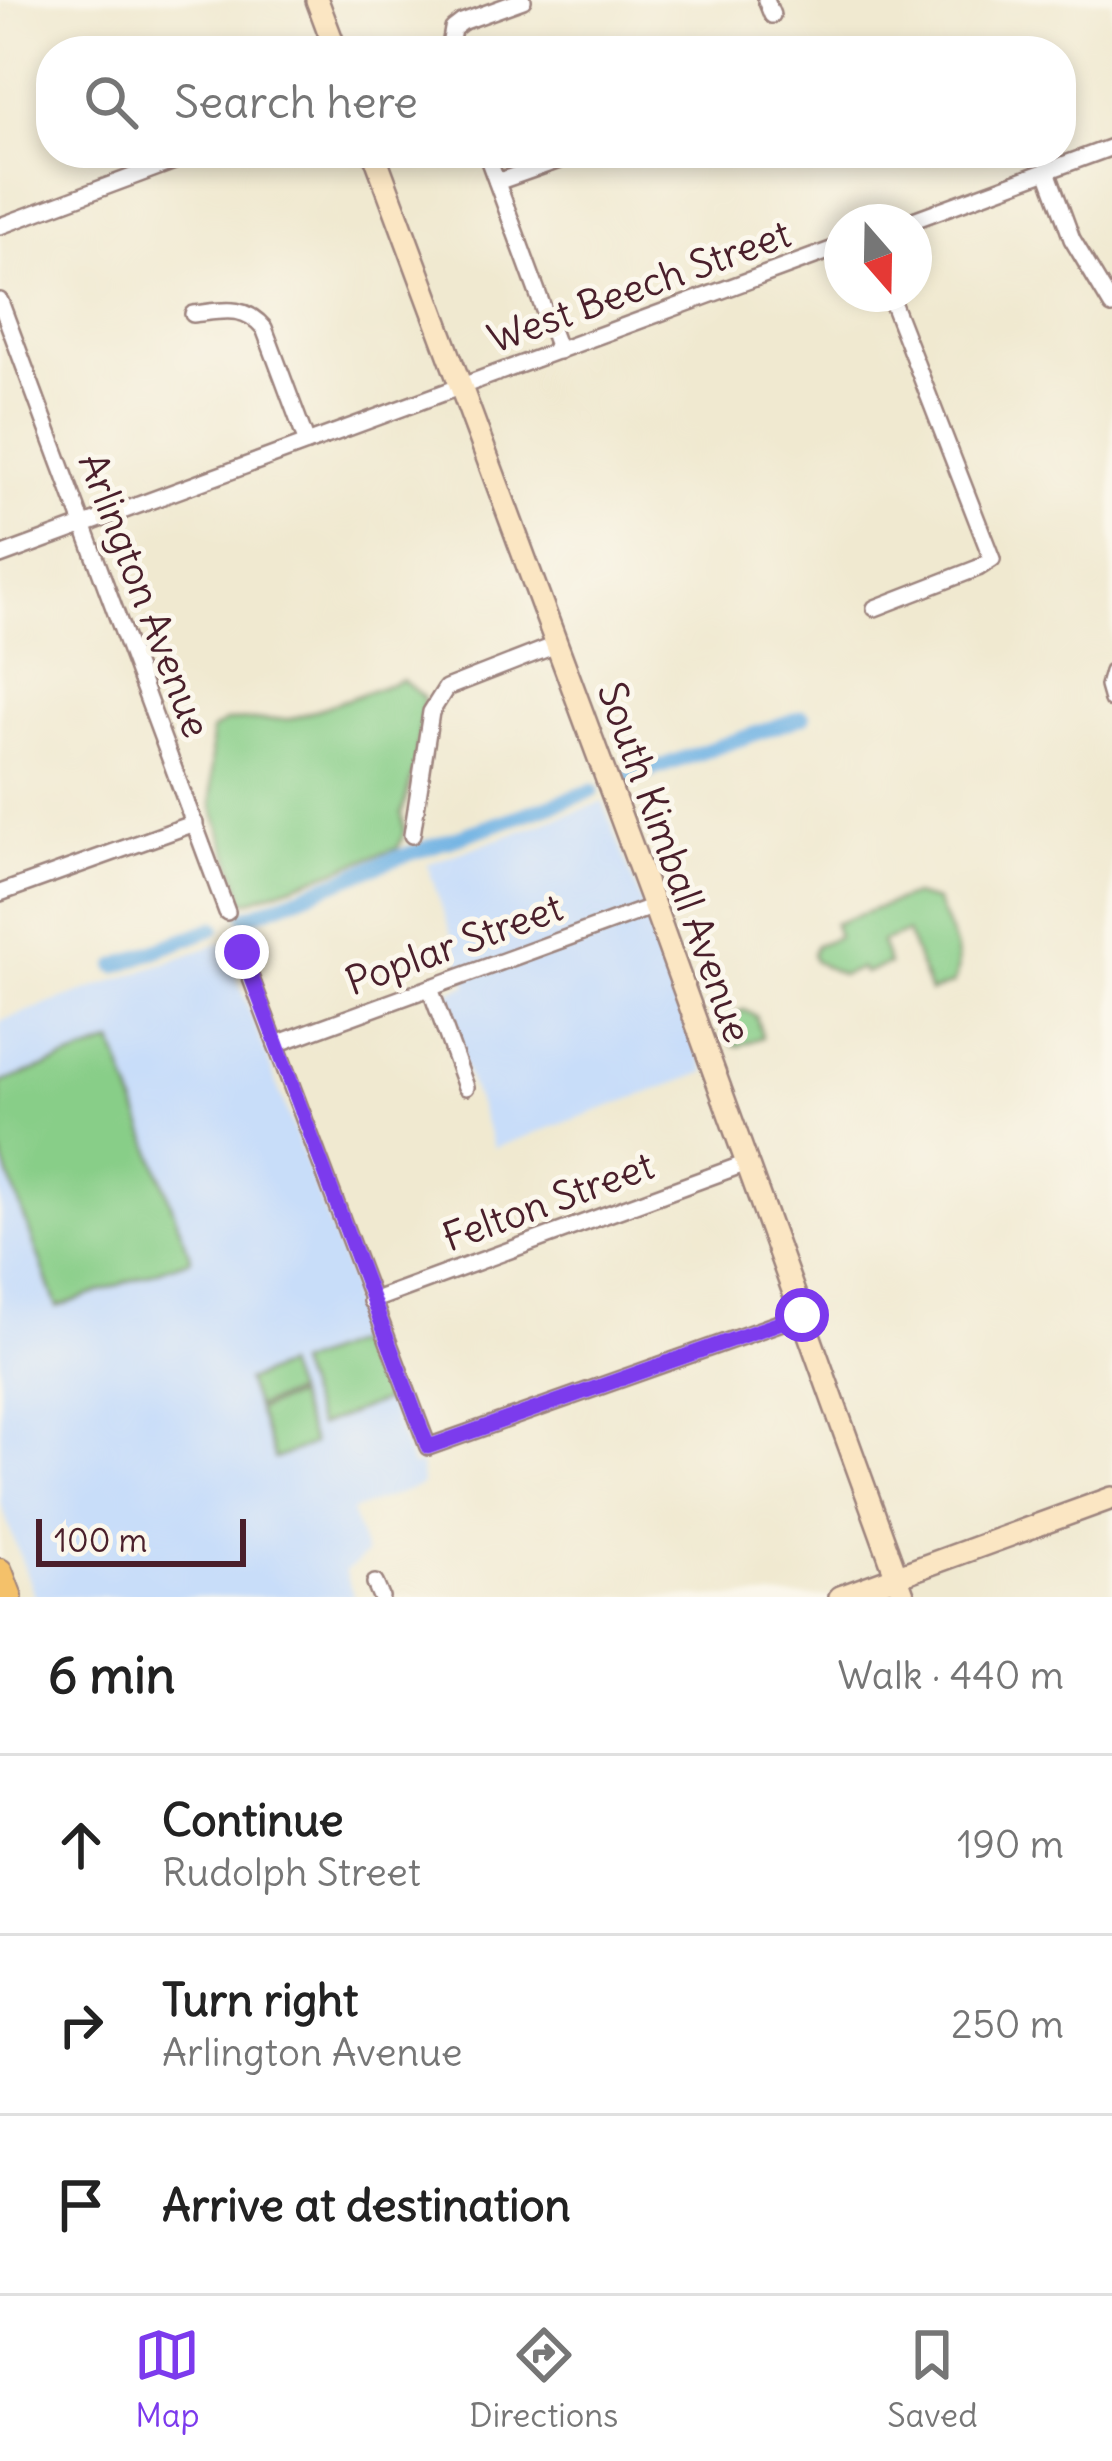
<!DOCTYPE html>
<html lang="en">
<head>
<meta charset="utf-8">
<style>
	:root { --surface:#fff; --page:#f2f2f2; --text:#222; --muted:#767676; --line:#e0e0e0; --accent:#7c3aed }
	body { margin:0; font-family:Delius,sans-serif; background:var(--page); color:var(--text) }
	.compass { position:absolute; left:824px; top:204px; width:108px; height:108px; border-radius:50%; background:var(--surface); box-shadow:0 6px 18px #0003; rotate:160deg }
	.scale { position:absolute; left:36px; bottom:30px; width:210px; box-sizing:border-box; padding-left:12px; border:6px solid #4a1f2b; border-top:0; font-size:33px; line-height:42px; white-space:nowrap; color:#4a1f2b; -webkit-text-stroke:9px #fbf7ec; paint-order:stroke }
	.stop { position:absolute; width:36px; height:36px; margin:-27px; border:9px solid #7c3aed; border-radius:50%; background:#fff }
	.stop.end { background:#7c3aed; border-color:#fff; box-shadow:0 3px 12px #0008 }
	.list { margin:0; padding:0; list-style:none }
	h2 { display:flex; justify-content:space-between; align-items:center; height:156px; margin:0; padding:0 48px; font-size:51px }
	h2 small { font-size:39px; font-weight:400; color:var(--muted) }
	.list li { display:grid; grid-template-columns:78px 1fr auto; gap:36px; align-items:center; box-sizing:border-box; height:180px; padding:0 48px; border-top:3px solid var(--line) }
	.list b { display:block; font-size:45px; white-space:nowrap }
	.list p { margin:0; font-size:39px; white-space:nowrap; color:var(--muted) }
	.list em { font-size:39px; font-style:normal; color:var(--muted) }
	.icon { flex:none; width:66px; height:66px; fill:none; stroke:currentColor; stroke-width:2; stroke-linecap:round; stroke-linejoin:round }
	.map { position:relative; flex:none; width:1112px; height:1597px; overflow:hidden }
	.search { position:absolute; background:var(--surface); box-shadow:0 6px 18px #0003; left:36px; right:36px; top:36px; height:132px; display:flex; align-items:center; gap:30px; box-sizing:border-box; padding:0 42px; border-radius:48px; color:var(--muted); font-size:45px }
	.sheet { height:696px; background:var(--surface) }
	nav { display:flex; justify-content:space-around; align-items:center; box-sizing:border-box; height:168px; border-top:3px solid var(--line); background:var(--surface); font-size:33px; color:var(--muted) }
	nav a { display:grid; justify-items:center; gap:6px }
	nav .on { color:var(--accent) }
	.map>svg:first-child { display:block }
	.built { fill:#c8ddf9 }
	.green { fill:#88ce88; stroke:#69765a; stroke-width:3 }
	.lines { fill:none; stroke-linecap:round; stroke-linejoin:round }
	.canal { stroke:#6db1e3; stroke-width:15 }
	.street-casing { stroke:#9d847e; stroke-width:20 }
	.secondary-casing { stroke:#9d847e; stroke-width:26 }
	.primary-casing { stroke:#9d847e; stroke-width:28 }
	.street { stroke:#fff; stroke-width:15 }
	.secondary { stroke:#fbe6c3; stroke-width:21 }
	.primary { stroke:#f4c16a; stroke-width:24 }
	.route { stroke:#7c3aed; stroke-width:15 }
	.labels { text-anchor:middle; stroke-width:10; stroke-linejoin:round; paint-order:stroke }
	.street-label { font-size:39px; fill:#4a1f2b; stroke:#fbf7ec }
</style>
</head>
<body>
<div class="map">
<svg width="1112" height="1597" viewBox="0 0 1112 1597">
	<rect width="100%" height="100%" fill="#fbf7ec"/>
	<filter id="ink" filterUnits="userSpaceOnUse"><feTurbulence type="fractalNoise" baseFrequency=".00833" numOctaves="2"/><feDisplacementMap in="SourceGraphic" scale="24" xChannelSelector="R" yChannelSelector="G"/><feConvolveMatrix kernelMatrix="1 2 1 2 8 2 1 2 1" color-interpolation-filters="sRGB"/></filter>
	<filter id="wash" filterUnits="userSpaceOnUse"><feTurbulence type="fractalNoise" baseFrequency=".004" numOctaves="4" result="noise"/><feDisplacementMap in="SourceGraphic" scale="48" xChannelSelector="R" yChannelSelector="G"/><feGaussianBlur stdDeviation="2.7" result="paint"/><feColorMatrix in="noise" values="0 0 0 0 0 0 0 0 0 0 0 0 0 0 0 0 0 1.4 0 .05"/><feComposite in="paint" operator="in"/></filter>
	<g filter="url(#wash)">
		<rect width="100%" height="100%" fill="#f0e9d0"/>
		<!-- built -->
		<g class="built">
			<path d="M603,802L706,1072L494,1148L439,996L468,984L427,864Z"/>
			<path d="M224,942L355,1295L350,1298L412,1467L421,1464L422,1485L351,1511L366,1554L345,1572L354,1597H35L0,1502V1021Z"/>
		</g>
		<!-- green -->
		<g class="green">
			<path d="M402,680L424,698L416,761L402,813L404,832L398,848L245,902L212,805L211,731L227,721L291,719Z"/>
			<path d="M913,895L936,901C946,926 967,958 953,984L930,992L907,932L881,942L889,964L864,973L862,968L842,975L814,961L812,953L816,945L838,937L834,924Z"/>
			<path d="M744,1010L756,1016L762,1037L739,1046L732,1044L723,1028L726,1017Z"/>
			<path d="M113,1043L191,1259L57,1307L0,1151V1083Z"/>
			<path d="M363,1339L386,1400L318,1426L296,1365Z"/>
			<path d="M284,1366L294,1393L256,1407L246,1381Z"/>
			<path d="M295,1396L313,1444L275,1459L257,1410Z"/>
		</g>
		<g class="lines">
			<!-- canal -->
			<g class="canal">
				<path d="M619,781L803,717"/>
				<path d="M246,917L397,858L592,791"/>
				<path d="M116,966L214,928"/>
			</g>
		</g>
	</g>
	<g filter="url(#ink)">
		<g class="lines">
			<!-- street casing -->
			<g class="street-casing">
				<g id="street">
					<path d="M766,0L772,15"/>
					<path d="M449,51L453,29L462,22L523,0"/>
					<path d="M486,153L559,351"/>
					<path d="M1047,171L1072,239L1112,306"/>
					<path d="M497,182L579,153"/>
					<path d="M908,222L1112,147"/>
					<path d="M0,226L196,153"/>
					<path d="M0,301L227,912"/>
					<path d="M193,314C222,311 244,304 264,328L307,443"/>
					<path d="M0,556L842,246"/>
					<path d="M875,608L978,568L992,559L889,294"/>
					<path d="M1112,672L1108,686L1112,700"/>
					<path d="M412,835L431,712L446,688L556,645"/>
					<path d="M0,893L195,823"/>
					<path d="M241,952L428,1447L802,1315"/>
					<path d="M430,988L466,1087"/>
					<path d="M276,1044L654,906"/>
					<path d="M371,1301L747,1163"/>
					<path d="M375,1583L381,1597"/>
				</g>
			</g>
			<!-- secondary casing -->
			<g class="secondary-casing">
				<g id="secondary">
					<path d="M317,0L336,51"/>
					<path d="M374,153L654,906L904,1597"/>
					<path d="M840,1597L1112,1498"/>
				</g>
			</g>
			<!-- primary casing -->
			<g class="primary-casing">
				<path id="primary" d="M0,1571L10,1597"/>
			</g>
			<!-- street -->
			<use href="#street" class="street"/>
			<!-- secondary -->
			<use href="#secondary" class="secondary"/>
			<!-- primary -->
			<use href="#primary" class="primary"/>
		</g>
	</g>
	<g class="lines" filter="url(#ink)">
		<!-- route -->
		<path class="route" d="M242,952L428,1447L802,1315"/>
	</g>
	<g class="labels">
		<!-- street labels -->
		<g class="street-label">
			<text transform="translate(639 286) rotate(-20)" y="14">West Beech Street</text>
			<text transform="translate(145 595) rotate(69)" y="14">Arlington Avenue</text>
			<text transform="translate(675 862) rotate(70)" y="14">South Kimball Avenue</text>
			<text transform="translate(454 944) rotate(-20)" y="14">Poplar Street</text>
			<text transform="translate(548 1201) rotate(-20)" y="14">Felton Street</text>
		</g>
	</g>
</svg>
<svg class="compass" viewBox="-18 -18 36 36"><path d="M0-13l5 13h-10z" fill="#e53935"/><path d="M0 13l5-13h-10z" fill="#767676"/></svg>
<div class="scale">100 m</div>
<div class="stop" style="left:802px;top:1315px"></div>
<div class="stop end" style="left:242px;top:952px"></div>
<div class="search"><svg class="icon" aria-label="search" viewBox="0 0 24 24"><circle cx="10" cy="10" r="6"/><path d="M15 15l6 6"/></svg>Search here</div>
</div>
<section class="sheet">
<h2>6 min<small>Walk · 440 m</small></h2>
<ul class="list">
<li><svg class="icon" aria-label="ahead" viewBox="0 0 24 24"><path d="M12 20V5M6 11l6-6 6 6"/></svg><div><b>Continue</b><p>Rudolph Street</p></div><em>190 m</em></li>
<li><svg class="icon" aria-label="right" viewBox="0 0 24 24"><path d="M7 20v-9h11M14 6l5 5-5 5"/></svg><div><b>Turn right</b><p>Arlington Avenue</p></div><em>250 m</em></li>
<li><svg class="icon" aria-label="arrive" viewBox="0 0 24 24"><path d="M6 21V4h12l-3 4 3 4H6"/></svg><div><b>Arrive at destination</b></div></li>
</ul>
</section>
<nav>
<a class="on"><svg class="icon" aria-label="map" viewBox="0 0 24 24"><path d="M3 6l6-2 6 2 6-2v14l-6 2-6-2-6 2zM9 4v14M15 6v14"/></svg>Map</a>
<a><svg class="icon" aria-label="directions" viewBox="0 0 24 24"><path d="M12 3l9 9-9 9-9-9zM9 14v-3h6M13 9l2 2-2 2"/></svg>Directions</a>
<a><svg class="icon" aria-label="saved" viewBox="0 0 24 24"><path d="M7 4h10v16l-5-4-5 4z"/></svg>Saved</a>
</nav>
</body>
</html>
